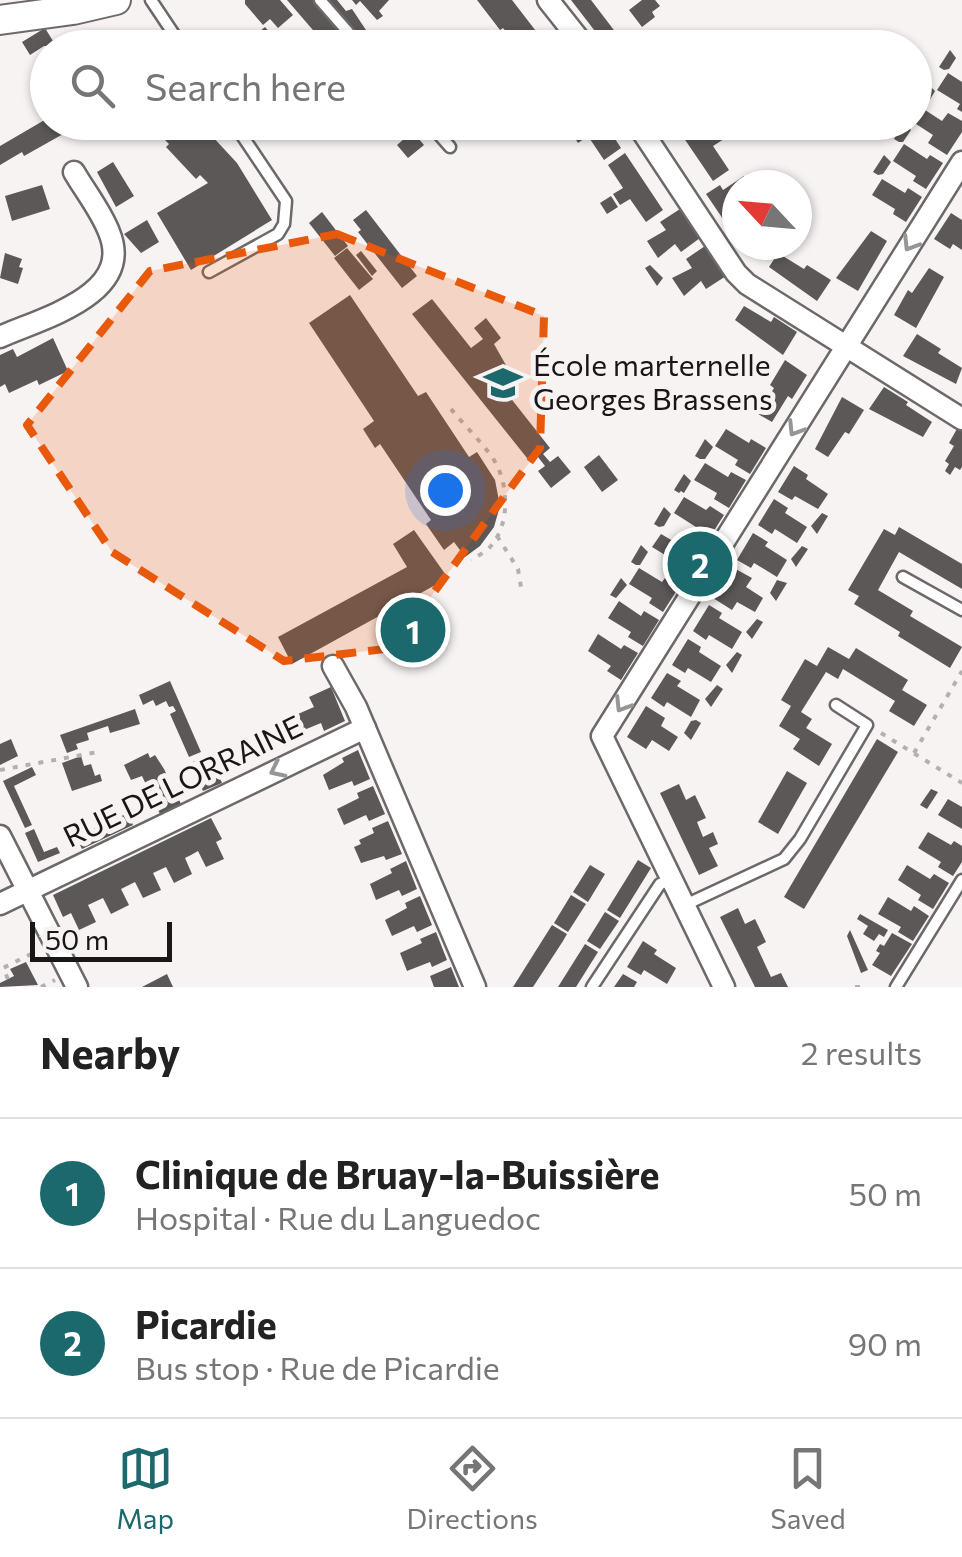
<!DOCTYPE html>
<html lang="en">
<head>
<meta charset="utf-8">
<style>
	:root { --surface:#fff; --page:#f2f2f2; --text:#222; --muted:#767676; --line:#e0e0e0; --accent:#1b696c }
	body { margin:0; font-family:Commissioner,sans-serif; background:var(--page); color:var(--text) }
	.compass { position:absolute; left:722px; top:170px; width:90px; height:90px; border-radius:50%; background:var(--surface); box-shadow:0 2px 8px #0004; rotate:296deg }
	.scale { position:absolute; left:30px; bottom:25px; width:142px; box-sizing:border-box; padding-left:10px; border:5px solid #181616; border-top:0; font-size:28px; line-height:35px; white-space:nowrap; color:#181616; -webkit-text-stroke:8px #f8f3f3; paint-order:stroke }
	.you { position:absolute; left:445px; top:490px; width:35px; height:35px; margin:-25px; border:8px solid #fff; border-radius:50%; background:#1a73e8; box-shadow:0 0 0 15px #1a73e833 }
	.badge { display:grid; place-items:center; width:65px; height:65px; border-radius:50%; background:var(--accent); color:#fff; font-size:32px; font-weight:700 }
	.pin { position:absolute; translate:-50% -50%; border:5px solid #fff; box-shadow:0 2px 10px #0006 }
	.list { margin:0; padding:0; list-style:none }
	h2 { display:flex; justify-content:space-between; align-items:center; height:130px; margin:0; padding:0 40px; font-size:42px }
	h2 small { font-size:32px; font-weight:400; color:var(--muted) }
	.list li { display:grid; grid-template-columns:65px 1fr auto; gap:30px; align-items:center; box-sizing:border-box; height:150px; padding:0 40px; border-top:2px solid var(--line) }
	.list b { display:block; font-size:38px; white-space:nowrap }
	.list p { margin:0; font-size:32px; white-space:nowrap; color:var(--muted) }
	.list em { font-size:32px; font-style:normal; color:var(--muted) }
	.icon { flex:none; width:55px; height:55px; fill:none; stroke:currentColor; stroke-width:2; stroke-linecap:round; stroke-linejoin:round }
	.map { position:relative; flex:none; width:962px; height:987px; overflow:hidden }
	.search { position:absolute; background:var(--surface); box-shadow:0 2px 8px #0004; left:30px; right:30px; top:30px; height:110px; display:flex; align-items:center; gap:25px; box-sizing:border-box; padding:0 35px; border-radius:55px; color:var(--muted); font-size:38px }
	.sheet { height:430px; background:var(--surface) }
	nav { display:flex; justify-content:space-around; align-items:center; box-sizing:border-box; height:140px; border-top:2px solid var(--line); background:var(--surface); font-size:28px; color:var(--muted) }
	nav a { display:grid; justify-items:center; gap:5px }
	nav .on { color:var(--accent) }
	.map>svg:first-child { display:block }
	.building { fill:#5c5858 }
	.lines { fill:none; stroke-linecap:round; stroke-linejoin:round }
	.lane-casing { stroke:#6d6969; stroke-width:15 }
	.street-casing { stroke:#6d6969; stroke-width:25 }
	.secondary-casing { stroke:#6d6969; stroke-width:32 }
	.path { stroke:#b4b0b0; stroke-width:4; stroke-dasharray:5 8; stroke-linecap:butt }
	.lane { stroke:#fff; stroke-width:10 }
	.street { stroke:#fff; stroke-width:20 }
	.secondary { stroke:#fff; stroke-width:28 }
	.oneway { stroke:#979696 }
	.marked { fill:#e8590c; fill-opacity:0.2; stroke:#e8590c; stroke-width:8; stroke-dasharray:20 12; stroke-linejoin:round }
	.labels { text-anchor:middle; stroke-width:10; stroke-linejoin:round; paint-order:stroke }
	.poi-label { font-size:30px; fill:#181616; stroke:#f8f3f3; text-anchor:start }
	.street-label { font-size:30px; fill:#181616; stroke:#f8f3f3 }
</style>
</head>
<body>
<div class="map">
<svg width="962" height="987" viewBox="0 0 962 987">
	<rect width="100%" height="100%" fill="#f8f3f3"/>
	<!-- building -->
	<g class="building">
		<path d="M245,0H280L293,15L278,28L270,19L263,25L245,4Z"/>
		<path d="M287,0H317L344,32L325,44Z"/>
		<path d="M326,0H337L346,11L352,9L366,30L358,37Z"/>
		<path d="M352,0H389L379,11L383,16L377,20L360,1L356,5Z"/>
		<path d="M477,0H512L549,48H514L508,34L503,28L500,30Z"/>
		<path d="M571,0H591L623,42L616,48H608Z"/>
		<path d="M642,0H655L660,6L652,12L655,17L642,27L629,10Z"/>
		<path d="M265,27L283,48H273L259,32Z"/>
		<path d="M45,28L53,41L63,35L69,46H44L30,55L22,42Z"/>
		<path d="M950,50L956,58L949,69L944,70L939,67Z"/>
		<path d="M948,73L962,82V112L957,109L960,104L937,90Z"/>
		<path d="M928,84L935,91L928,103L924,101L923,104L918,101Z"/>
		<path d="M925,110L942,121L948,113L962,121V132L947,155L928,143L933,135L916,124Z"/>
		<path d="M48,118V122H59L65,133L24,156L22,152L0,165V146Z"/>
		<path d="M155,122H199L237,163L272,220L191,270L157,213L208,183L200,175L196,179L166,147L169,144L157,132L161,128Z"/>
		<path d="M392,122H411L416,129L413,132L424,145L408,158L397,145L405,138Z"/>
		<path d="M579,122H604L621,148L604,160L588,136L578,143L572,133L581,126Z"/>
		<path d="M673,122H697L706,135L716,128L724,139L713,146L729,170L713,181Z"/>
		<path d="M904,122L911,130L903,142H899L894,139Z"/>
		<path d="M904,144L927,159L930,155L943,163L926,189L913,181L916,176L893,161Z"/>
		<path d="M625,153L663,210L646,222L630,199L620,205L613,194L623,188L608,165Z"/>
		<path d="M884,155L891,162L883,174L878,175L873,172Z"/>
		<path d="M113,162L134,196L116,207L97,172Z"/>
		<path d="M744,176L750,185H737V203L734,206L736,210L723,219L706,194L720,185L723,190Z"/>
		<path d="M882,179L905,193L908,188L922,197L906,222L893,214L895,209L872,195Z"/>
		<path d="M42,185L50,209L12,221L5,196Z"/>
		<path d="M611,196L618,207L607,214L600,203Z"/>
		<path d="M680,209L700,238L681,252L675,244L658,258L647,241L666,230L660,222Z"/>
		<path d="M366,210L417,276L402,288L358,232L361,230L353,220Z"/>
		<path d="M322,212L348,246L335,256L309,223Z"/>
		<path d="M951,213L962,220V250L953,244L950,249L934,239Z"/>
		<path d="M147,220L159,242L141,253L124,234Z"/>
		<path d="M871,231L887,241L858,291L836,278Z"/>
		<path d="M705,246L726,276L706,289L701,281L684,296L672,278L692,268L686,259Z"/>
		<path d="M347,248L373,279L359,290L334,258Z"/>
		<path d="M361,251L377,271L372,276L356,255Z"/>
		<path d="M5,253L22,259L19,267L23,268L18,284L0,278Z"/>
		<path d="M778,253L804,269L807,265L831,280L817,301L769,267Z"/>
		<path d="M650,265L663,278L657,286L645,268Z"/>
		<path d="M929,268L944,277L916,328L894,315L908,290L912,293Z"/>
		<path d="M350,295L418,396L426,392L469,457L477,452L495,480L500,506L494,527L480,546L465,557L454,542L444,550L426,524L431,520L380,444L375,448L363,429L374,421L309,323Z"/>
		<path d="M432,299L471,348L483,339L474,328L486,318L501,338L494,344L507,367L494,377L550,448L543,454L550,462L558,456L571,472L551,488L538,471L545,466L538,457L531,463L412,314Z"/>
		<path d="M744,306L771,322L774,317L797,332L783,355L735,320Z"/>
		<path d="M917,334L941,349L938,353L962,368L956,384L903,356Z"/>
		<path d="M53,338L68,371L39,385L37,380L9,393L5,384L0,387V355L13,349L17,357Z"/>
		<path d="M785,360L807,375L792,399L788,396L772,422L758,414L774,388L770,385Z"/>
		<path d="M884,387L908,402L906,405L932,422L923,437L869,409Z"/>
		<path d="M842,397L864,410L849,434L845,432L828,457L815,449Z"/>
		<path d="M958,427L962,430V467L960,470L955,467L950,475L945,471L949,464L945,461L954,446L949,443Z"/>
		<path d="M726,429L749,443L751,439L766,448L750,474L735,465L738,460L715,446Z"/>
		<path d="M705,439L713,447L705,459H700L695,456Z"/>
		<path d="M599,455L618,480L602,492L584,467Z"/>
		<path d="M705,463L728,477L731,472L746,480L729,508L714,499L717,493L694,480Z"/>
		<path d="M794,466L808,475L806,479L828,494L818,509L795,496L792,500L778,492Z"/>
		<path d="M684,474L691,481L684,493L681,491L679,493L674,490Z"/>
		<path d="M684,497L706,510L710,506L724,515L708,540L693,532L696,527L674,513Z"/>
		<path d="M774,499L788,508L785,513L807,527L797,543L775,529L772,534L758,525Z"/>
		<path d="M664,507L671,514L664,526L659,527L654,524Z"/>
		<path d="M822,513L828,516L817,534L811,526Z"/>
		<path d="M899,527L962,564V589L899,552L878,590L913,611L910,616L962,647L950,668L898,636L900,632L854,604L859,596L848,590L884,529L895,535Z"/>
		<path d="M414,530L448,578L292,664L278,637L407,567L393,544Z"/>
		<path d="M753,533L768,542L765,546L787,560L777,577L754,563L751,568L737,560Z"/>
		<path d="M661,534L678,544L684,536L703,548L684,579L664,567L670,558L652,547Z"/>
		<path d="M641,545L648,552L640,565H636L631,562Z"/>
		<path d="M802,546L808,549L796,567L791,559Z"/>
		<path d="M732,567L752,578L746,587L763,598L755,612L737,602L732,610L713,598Z"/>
		<path d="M639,568L662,582L665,578L679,587L663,612L649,603L652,598L629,584Z"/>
		<path d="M621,578L627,585L616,598L610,595Z"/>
		<path d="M777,580L787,583L776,601L770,593Z"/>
		<path d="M619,601L641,616L644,611L659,620L643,646L628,637L631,632L608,618Z"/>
		<path d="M709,605L722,613L719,618L742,632L732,649L709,635L706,640L693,631Z"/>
		<path d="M757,619L763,622L752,639L746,632Z"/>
		<path d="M598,634L621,649L624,645L638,653L621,680L607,671L611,666L588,651Z"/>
		<path d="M688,639L701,647L699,652L721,666L711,682L688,668L685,673L672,665Z"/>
		<path d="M828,647L849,659L856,648L908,680L902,690L927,705L914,726L889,711L895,701L843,669L838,679L826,672L801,712L812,719L806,728L832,744L819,766L793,749L800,739L779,726L791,706L781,700L805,659L817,666Z"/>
		<path d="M737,652L742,655L732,673L726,665Z"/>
		<path d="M667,673L681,681L677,686L700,700L691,717L667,702L664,707L651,698Z"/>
		<path d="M170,681L201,752L189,757L170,714L176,711L173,706L169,707L166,701L156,706L153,700L143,705L139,695Z"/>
		<path d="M717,685L723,689L711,707L705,699Z"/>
		<path d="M331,687L345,721L324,731L321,723L304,730L298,714L314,707L309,697Z"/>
		<path d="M646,706L665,718L661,726L678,737L669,751L652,740L646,749L627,737Z"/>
		<path d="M135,709L140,724L110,733L108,726L87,733L89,740L76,744L78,749L67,753L60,735Z"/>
		<path d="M696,720L701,723L691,740L684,733L691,721Z"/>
		<path d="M11,739L18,756L0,765V744Z"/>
		<path d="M877,739L898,752L804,909L784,897Z"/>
		<path d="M358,750L370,779L354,786L352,781L329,790L323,775L344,762L342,758Z"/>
		<path d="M148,753L150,758L155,755L164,769L181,804L160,814L142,776L131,780L124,765Z"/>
		<path d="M81,756L84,766L91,764L95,776L100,774L102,781L72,791L62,763Z"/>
		<path d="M203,757L210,774L217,771L222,783L203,791L190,763Z"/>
		<path d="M32,767L36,775L14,786L32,825L25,828L3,781Z"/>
		<path d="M787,771L807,783L778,834L758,822Z"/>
		<path d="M679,784L686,800L695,795L706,818L697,822L703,837L713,832L718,844L709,848L718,866L699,875L660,793Z"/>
		<path d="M373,786L385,814L369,821L366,815L344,825L337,809L359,798L357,793Z"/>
		<path d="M931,789L938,792L927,809L920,805Z"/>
		<path d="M948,799L962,807V829L938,815Z"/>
		<path d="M128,813L133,825L82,849L76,837Z"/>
		<path d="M211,818L222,839L216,842L224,859L206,867L198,851L191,855L185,858L192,874L174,883L166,867L153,873L161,890L143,898L135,882L121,889L129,905L111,914L103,898L88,905L96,922L79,930L71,913L63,917L53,895Z"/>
		<path d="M388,821L402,854L386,860L384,856L361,863L354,847L361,844L359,840L374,833L372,828Z"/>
		<path d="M34,829L44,852L57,847L60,853L38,862L25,833Z"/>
		<path d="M928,832L951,845L954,841L962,846V862L953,876L938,867L941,862L918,848Z"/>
		<path d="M638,860L651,868L620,918L607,910Z"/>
		<path d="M406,861L417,889L402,896L399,890L376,900L370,884L392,873L390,869Z"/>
		<path d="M590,865L605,874L588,902L573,892Z"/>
		<path d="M907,865L930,879L934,874L949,883L933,909L918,900L921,895L898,880Z"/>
		<path d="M571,895L586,904L568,932L554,923Z"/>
		<path d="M420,896L432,925L417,932L414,926L392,936L385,920L407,908L405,903Z"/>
		<path d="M888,897L911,911L914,906L929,916L913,941L898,932L901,927L878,914Z"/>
		<path d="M738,908L745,924L755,919L766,942L757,947L771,977L781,973L788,987H755L720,917Z"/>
		<path d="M605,912L619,921L600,949L587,941Z"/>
		<path d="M860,914L888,930L884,937L879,934L874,941L863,934L868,926L857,919Z"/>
		<path d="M552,925L567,934L563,941L533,987H513Z"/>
		<path d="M850,930L868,970L861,973L847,936Z"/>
		<path d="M436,932L447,960L432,967L430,962L407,971L400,953L422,943L420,939Z"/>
		<path d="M892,933L912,944L891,976L872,965L880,953L876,951L880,944L884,946Z"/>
		<path d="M643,941L657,950L654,954L676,968L667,984L644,970L641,975L627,967Z"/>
		<path d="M585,944L598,952L576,987H558Z"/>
		<path d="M26,962L38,985L0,987V983L14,976L10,969Z"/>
		<path d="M451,967L459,987H434L430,976Z"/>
		<path d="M167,974L173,987H142Z"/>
		<path d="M623,974L637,982L634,987H614Z"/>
	</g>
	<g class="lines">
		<!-- lane casing -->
		<g class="lane-casing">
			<g id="lane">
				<path d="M151,0L183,48"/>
				<path d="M320,0L362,48"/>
				<path d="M428,122L450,147"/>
				<path d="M209,272L278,234L284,224L286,201L233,122"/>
				<path d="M903,577L962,610"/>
				<path d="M685,905L784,859L800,839L867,725L836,705"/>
				<path d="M592,987L660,884L671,880"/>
				<path d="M896,987L962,880"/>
			</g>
		</g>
		<!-- street casing -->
		<g class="street-casing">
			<g id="street">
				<path d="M548,0L586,48"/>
				<path d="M636,122L736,273L747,284L962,419"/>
				<path d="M0,337C42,318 135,295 109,232C101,211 85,191 74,172"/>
				<path d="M333,666L356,707L475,987"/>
				<path d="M0,836L77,987"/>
				<path d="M0,904L365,728"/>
				<path d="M724,987L602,736L962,162"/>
			</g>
		</g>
		<!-- secondary casing -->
		<g class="secondary-casing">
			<path id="secondary" d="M0,20L73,10L116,0"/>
		</g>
		<!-- path -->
		<g class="path">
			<path d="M451,409C464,425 480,440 492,457C509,481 511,524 490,547C486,552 477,556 471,560"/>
			<path d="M497,536L518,569L521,587"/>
			<path d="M881,733L962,783"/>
			<path d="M914,753L962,671"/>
			<path d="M0,770L98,752"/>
			<path d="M8,979L3,968L37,951"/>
			<path d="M41,987L55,980"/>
			<path d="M855,987H865"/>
		</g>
		<!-- lane -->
		<use href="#lane" class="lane"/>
		<!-- street -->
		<use href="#street" class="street"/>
		<!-- secondary -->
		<use href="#secondary" class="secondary"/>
	</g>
	<!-- one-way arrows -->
	<defs><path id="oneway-chevron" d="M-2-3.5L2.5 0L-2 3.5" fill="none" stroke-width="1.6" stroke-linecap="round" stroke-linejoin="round" transform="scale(2.5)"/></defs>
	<g class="oneway">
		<use href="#oneway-chevron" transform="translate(910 244) rotate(122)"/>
		<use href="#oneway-chevron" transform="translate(795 429) rotate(122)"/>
		<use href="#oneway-chevron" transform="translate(622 705) rotate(122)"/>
		<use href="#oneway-chevron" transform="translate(277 770) rotate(154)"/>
	</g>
	<!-- marked area -->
	<path class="marked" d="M337,234L544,316L540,448L393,648L284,661L112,552L27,425L150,271Z"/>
	<!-- icons -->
	<defs>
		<g id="school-bare" transform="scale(3)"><path d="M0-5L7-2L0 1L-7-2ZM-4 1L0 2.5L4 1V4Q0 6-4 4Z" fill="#1b696c" stroke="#f8f3f3" stroke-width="2.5" paint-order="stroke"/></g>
	</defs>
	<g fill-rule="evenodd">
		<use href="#school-bare" x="503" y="383"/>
	</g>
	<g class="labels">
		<!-- poi labels -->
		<g class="poi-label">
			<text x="533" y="376">École marternelle<tspan x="533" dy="34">Georges Brassens</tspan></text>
		</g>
		<!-- street labels -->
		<g class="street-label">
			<text transform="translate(183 782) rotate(-26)" y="10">RUE DE LORRAINE</text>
		</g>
	</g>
</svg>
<svg class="compass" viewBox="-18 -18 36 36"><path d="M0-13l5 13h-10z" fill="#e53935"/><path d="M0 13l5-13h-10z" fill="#767676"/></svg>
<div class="scale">50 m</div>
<div class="you"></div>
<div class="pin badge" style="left:413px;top:630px">1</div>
<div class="pin badge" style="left:700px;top:564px">2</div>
<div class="search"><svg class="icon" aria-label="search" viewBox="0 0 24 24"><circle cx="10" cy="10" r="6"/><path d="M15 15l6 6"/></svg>Search here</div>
</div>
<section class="sheet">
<h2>Nearby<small>2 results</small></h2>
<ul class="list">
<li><span class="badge">1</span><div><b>Clinique de Bruay-la-Buissière</b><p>Hospital · Rue du Languedoc</p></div><em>50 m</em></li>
<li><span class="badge">2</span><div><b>Picardie</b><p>Bus stop · Rue de Picardie</p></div><em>90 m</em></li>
</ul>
</section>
<nav>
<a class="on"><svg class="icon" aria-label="map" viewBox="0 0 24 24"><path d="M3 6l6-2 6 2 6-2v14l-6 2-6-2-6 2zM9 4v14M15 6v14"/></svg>Map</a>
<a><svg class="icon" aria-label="directions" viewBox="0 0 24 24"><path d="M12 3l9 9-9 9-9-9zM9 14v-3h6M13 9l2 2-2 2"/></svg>Directions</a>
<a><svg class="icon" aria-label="saved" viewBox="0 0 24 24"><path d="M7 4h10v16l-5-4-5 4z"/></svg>Saved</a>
</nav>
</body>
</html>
